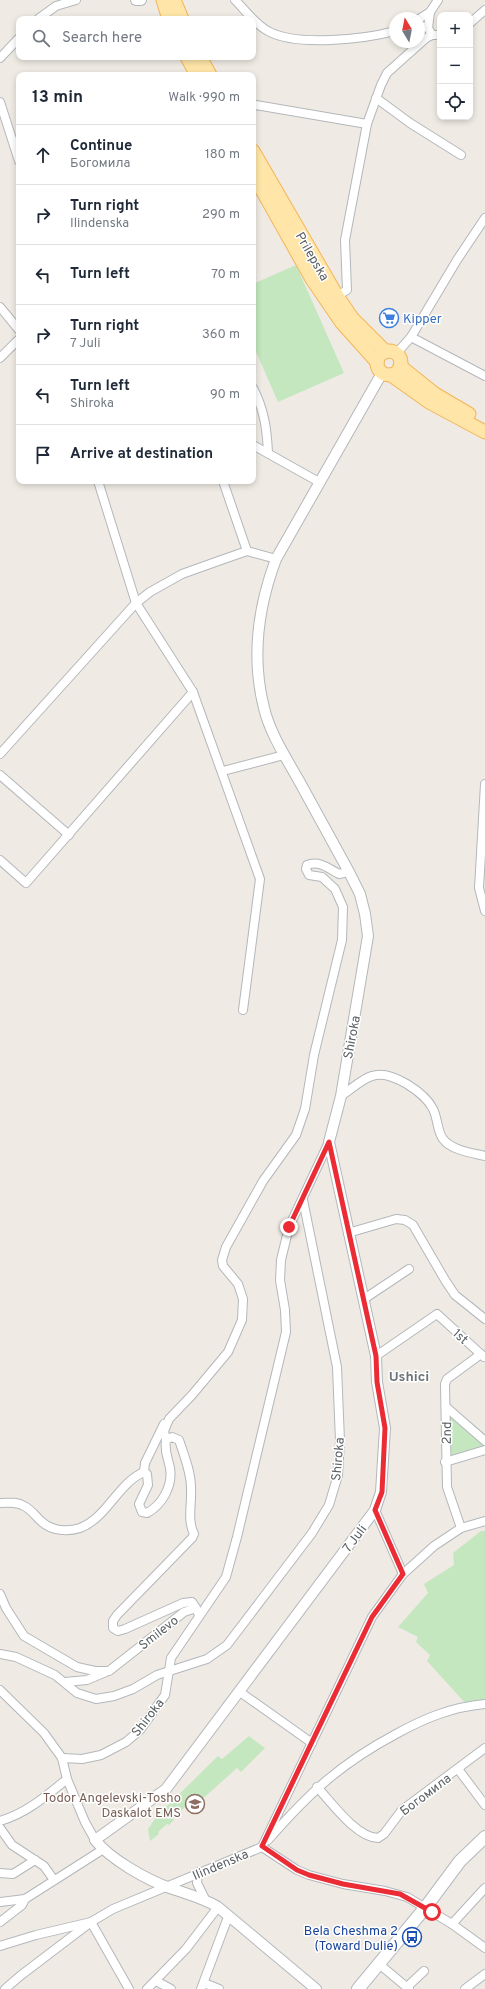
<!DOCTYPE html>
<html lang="en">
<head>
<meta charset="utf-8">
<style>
	:root { --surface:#fff; --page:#f2f2f3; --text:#1f2937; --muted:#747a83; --line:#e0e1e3 }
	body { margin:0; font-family:Overpass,sans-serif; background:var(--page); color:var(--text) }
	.controls { position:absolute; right:12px; top:12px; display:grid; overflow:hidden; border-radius:8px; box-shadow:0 2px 6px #0003 }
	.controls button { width:36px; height:36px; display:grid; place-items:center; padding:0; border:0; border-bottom:1px solid var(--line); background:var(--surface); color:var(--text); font:20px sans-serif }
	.compass { position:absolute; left:389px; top:12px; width:36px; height:36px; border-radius:50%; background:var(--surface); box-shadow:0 2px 6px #0003; rotate:350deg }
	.stop { position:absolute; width:12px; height:12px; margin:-9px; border:3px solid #ec2c35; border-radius:50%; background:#fff }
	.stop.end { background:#ec2c35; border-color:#fff; box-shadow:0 1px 4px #0008 }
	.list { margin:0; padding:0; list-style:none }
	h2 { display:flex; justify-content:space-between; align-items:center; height:52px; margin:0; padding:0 16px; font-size:17px }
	h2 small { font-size:13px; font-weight:400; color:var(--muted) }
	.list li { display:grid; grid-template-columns:26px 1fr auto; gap:12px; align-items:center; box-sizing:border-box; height:60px; padding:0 16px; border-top:1px solid var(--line) }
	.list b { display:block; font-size:15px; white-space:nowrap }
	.list p { margin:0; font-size:13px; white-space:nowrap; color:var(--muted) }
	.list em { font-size:13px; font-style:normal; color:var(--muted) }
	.icon { flex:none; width:22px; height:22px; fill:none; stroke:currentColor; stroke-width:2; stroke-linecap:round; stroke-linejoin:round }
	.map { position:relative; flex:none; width:485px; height:1989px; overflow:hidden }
	.search { position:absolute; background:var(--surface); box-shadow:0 2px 6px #0003; left:16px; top:16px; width:240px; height:44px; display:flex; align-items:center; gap:10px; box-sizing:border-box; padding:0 14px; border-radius:8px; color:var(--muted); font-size:15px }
	.panel { position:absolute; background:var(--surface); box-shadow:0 2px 6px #0003; left:16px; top:72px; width:240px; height:412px; border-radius:8px }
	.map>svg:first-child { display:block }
	.green { fill:#c4e7bf }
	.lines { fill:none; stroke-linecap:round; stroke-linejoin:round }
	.minor-casing { stroke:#b4b7bb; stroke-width:10 }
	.tertiary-casing { stroke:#b4b7bb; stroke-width:12 }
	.secondary-casing { stroke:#b5babe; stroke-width:14 }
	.primary-casing { stroke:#f4b457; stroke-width:15 }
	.minor { stroke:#fff; stroke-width:8 }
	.tertiary { stroke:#fff; stroke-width:10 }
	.secondary { stroke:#fff; stroke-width:12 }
	.primary { stroke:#ffe6a8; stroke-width:13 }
	.route { stroke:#ec2c35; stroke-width:5 }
	.labels { text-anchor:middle; stroke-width:3; stroke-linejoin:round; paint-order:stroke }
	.street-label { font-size:13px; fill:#5c6164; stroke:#fff }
	.shop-label { font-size:13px; fill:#366cbe; stroke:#fff; text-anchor:start }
	.education-label { font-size:13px; fill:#785e54; stroke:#fff; text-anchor:end }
	.transit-label { font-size:13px; fill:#164399; stroke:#fff; text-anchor:end }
	.neighbourhood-label { font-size:14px; font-weight:bold; fill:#6d7377; stroke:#fff }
</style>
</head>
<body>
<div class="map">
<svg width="485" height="1989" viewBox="0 0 485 1989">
	<rect width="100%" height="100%" fill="#efebe4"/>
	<!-- green -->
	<g class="green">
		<path d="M296,265L344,373L278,402L253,345V284Z"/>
		<path d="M446,1407L485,1441V1450L445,1462Z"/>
		<path d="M481,1531H485V1704L467,1705L427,1661L430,1655L416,1642L418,1637L398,1627L428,1593L424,1584L454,1565L453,1553Z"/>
		<path d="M249,1736L265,1748L241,1772L237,1768L189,1811L185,1807L173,1819L174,1820L169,1825L167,1824L158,1832L159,1834L150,1841L148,1829L157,1816L218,1756L222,1759Z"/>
	</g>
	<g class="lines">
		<!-- minor casing -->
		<g class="minor-casing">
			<g id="minor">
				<path d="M235,0C245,10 256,25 268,31C296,47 365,39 395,31"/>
				<path d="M430,12L428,28L432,35"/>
				<path d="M38,19L56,6L76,0"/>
				<path d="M419,19L430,12L438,0"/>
				<path d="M470,23L485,10"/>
				<path d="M419,25L428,28"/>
				<path d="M0,58L19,38"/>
				<path d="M376,98L410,123L461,155"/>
				<path d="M0,102L19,161"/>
				<path d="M253,107L256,105L367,124"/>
				<path d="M337,296L347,290L345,240L367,124L381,85L387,73L426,38L432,35H440"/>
				<path d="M0,307L19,330"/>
				<path d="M411,337L485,376"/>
				<path d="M396,354L411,337L457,260L485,218"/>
				<path d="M0,358L19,339"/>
				<path d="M253,388C264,409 267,429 268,453"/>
				<path d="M253,445L319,482"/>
				<path d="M98,481L136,603L193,692L260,879L243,1010"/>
				<path d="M223,481L247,551"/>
				<path d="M0,754L136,603L150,592L182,574L224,559L247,551L276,559"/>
				<path d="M223,771L284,755"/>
				<path d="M0,775L69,835"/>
				<path d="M485,784L479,888L485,911"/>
				<path d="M0,860L26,883L193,692"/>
				<path d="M341,1096C349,1091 363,1078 372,1076C391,1069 425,1093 433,1109C438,1119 437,1131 443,1139C451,1150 472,1153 485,1156"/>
				<path d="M348,1233L396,1219L405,1220L413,1225L445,1280L455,1295L485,1319"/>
				<path d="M364,1299L409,1269"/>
				<path d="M376,1356L437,1314L484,1357"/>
				<path d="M446,1407L485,1441"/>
				<path d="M166,1440L164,1431L169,1419L192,1395L228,1352L242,1320L243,1299L238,1284L223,1266L222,1260L226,1247L263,1181L296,1135L305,1109L314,1055L342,940L343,907L335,889L322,877L309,875L306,869L307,865C320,860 329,869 339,874L349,872"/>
				<path d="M445,1462L485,1450"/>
				<path d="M144,1472L145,1463L164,1424"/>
				<path d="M0,1503C8,1503 16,1501 24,1506C31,1509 36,1517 42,1522C52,1531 68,1532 80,1528C107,1518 118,1483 144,1472L147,1474L148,1485L139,1504L142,1512L147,1513C162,1505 173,1486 170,1468C168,1458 164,1451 166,1440L172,1437L179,1440C184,1455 191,1472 191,1488C192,1504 187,1520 194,1534L192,1538L117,1615L113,1621V1628L118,1631L125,1629L183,1603L192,1602L196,1608"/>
				<path d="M375,1510L403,1574"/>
				<path d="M461,1528L447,1487L445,1384L447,1379L481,1354"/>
				<path d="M0,1594L6,1608L24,1636L77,1667L95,1671H109L184,1612L196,1608L198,1613"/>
				<path d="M0,1654L16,1657L55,1675L77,1693L96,1699L114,1696L133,1689L157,1675L207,1659L227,1645L312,1533L329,1505L338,1475L340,1441L337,1367L303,1200"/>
				<path d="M65,1682L87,1680L106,1672"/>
				<path d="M0,1690L44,1733L62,1758L67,1779L85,1822L95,1840"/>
				<path d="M240,1692L312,1743"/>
				<path d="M62,1758L82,1759L101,1755L126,1742L140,1730L165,1695L171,1658L226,1577L237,1537L286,1332L285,1310L280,1280L281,1260L289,1227L329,1142"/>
				<path d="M458,1769L485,1805"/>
				<path d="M317,1787C332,1803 356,1837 378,1838L384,1834L402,1810L485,1748"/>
				<path d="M0,1821C27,1813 46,1796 67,1779"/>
				<path d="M0,1828L12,1845L44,1866L54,1880"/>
				<path d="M268,1840C309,1793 340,1764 396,1734C425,1718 452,1707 485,1704"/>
				<path d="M262,1847L297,1870L309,1875L343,1884L385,1891L407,1897L452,1924L485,1948"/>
				<path d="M198,1872L197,1883L205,1899"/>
				<path d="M0,1873L13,1874L35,1860"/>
				<path d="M0,1902L25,1899L102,1850"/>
				<path d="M0,1922L22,1905L25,1899"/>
				<path d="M452,1924L485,1888"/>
				<path d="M0,1946L36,1935L91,1922L113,1909L262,1847L372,1617L403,1574L434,1546L461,1528L485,1521"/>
				<path d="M379,1964L409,1989"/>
				<path d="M156,1981L171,1989"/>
				<path d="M204,1983L219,1989"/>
				<path d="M407,1987L424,1971"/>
				<path d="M5,1989L20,1976L91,1922L129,1989"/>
				<path d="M147,1989L186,1949L218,1907"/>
				<path d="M201,1989L228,1917"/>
				<path d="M465,1989L485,1974"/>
			</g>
		</g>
		<!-- tertiary casing -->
		<g class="tertiary-casing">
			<g id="tertiary">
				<path d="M136,0H141"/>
				<path d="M316,1989L218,1907C203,1898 187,1894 170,1888C147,1880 110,1859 95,1840L166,1789L375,1510L381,1492L385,1428L377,1382L376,1356L329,1142L341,1096L368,936L365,914L360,894L349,872C332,841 315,810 298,779C285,756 270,733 264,708C251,657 258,607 276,559L382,373"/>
			</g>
		</g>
		<!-- secondary casing -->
		<g class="secondary-casing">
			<path id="secondary" d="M358,1989L425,1908L460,1861L485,1837"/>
		</g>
		<!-- primary casing -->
		<g class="primary-casing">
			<g id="primary">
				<path d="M163,0L169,19"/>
				<path d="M174,0L182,19"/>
				<path d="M187,57L197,75"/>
				<path d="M200,57L210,75"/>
				<path d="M253,151L337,296L352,318L386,352"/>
				<path d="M253,174L312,279L342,323L377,362"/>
				<circle cx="389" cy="363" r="12"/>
				<path d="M400,366L435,394L469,414"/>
				<path d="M391,375L429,402L485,432"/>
			</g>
		</g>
		<!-- minor -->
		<use href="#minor" class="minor"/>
		<!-- tertiary -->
		<use href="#tertiary" class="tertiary"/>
		<!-- secondary -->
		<use href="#secondary" class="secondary"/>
		<!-- primary -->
		<use href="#primary" class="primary"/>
	</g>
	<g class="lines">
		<!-- route -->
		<path class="route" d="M289,1227L329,1142L376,1356L377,1382L385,1428L382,1492L375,1510L403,1574L372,1617L262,1846L297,1870L309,1875L343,1884L400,1894L432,1912"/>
	</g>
	<!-- icons -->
	<defs>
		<g id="supermarket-ring" transform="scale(1)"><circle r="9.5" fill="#fff" stroke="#3f7fe0" stroke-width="1.5"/><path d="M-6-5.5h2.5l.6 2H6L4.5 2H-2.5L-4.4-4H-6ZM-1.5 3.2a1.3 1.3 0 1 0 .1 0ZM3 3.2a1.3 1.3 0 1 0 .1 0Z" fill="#3f7fe0"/></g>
		<g id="school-ring" transform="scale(1)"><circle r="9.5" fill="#fff" stroke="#8d6e63" stroke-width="1.5"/><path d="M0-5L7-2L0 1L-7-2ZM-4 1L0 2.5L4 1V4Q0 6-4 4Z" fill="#8d6e63"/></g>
		<g id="bus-ring" transform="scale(1)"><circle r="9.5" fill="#fff" stroke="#1a4fb4" stroke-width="1.5"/><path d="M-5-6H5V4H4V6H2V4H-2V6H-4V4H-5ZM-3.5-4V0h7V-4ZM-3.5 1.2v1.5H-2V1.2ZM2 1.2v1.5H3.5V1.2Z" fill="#1a4fb4"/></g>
	</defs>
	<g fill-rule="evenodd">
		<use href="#supermarket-ring" x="389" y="318"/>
		<use href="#school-ring" x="195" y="1804"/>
		<use href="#bus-ring" x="412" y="1937"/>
	</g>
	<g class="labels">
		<!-- street labels -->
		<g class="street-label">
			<text transform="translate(313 256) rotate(60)" y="5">Prilepska</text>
			<text transform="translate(351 1037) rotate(-79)" y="5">Shiroka</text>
			<text transform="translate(461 1336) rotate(42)" y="5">1st</text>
			<text transform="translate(446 1433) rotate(-89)" y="5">2nd</text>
			<text transform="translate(337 1459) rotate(-85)" y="5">Shiroka</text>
			<text transform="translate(354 1538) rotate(-53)" y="5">7 Juli</text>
			<text transform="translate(158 1632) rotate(-38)" y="5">Smilevo</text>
			<text transform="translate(147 1717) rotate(-52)" y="5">Shiroka</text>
			<text transform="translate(425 1794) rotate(-37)" y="5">Богомила</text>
			<text transform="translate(220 1864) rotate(-23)" y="5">Ilindenska</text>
		</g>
		<!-- shop labels -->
		<g class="shop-label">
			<text x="403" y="323">Kipper</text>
		</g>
		<!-- education labels -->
		<g class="education-label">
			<text x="181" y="1802">Todor Angelevski-Tosho<tspan x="181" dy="15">Daskalot EMS</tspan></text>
		</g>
		<!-- transit labels -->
		<g class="transit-label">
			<text x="398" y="1935">Bela Cheshma 2<tspan x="398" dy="15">(Toward Dulie)</tspan></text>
		</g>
		<!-- neighbourhood labels -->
		<g class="neighbourhood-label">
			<text x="409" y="1381">Ushici</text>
		</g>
	</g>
</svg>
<div class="controls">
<button>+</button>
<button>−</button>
<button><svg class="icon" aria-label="locate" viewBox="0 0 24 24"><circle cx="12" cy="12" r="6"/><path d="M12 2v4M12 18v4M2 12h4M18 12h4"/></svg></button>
</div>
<svg class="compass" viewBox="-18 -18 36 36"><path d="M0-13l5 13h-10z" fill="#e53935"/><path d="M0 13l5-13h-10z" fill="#747a83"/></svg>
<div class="stop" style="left:432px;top:1912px"></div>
<div class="stop end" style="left:289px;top:1227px"></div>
<div class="search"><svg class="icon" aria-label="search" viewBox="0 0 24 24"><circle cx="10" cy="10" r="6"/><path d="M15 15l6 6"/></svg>Search here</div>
<section class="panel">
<h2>13 min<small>Walk · 990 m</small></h2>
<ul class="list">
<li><svg class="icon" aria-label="ahead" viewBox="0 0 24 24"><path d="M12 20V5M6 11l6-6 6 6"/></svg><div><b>Continue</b><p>Богомила</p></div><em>180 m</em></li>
<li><svg class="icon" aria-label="right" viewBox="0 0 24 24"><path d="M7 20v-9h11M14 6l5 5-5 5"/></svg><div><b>Turn right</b><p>Ilindenska</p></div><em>290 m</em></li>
<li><svg class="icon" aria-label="left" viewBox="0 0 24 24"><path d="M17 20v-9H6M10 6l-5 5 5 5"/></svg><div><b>Turn left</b></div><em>70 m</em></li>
<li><svg class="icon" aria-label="right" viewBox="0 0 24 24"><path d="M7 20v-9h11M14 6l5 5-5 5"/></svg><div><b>Turn right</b><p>7 Juli</p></div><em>360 m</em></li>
<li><svg class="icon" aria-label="left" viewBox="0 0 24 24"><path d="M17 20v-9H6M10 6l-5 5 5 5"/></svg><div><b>Turn left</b><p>Shiroka</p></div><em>90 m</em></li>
<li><svg class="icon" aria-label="arrive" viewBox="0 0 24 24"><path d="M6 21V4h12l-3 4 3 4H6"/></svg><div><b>Arrive at destination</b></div></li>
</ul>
</section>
</div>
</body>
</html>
